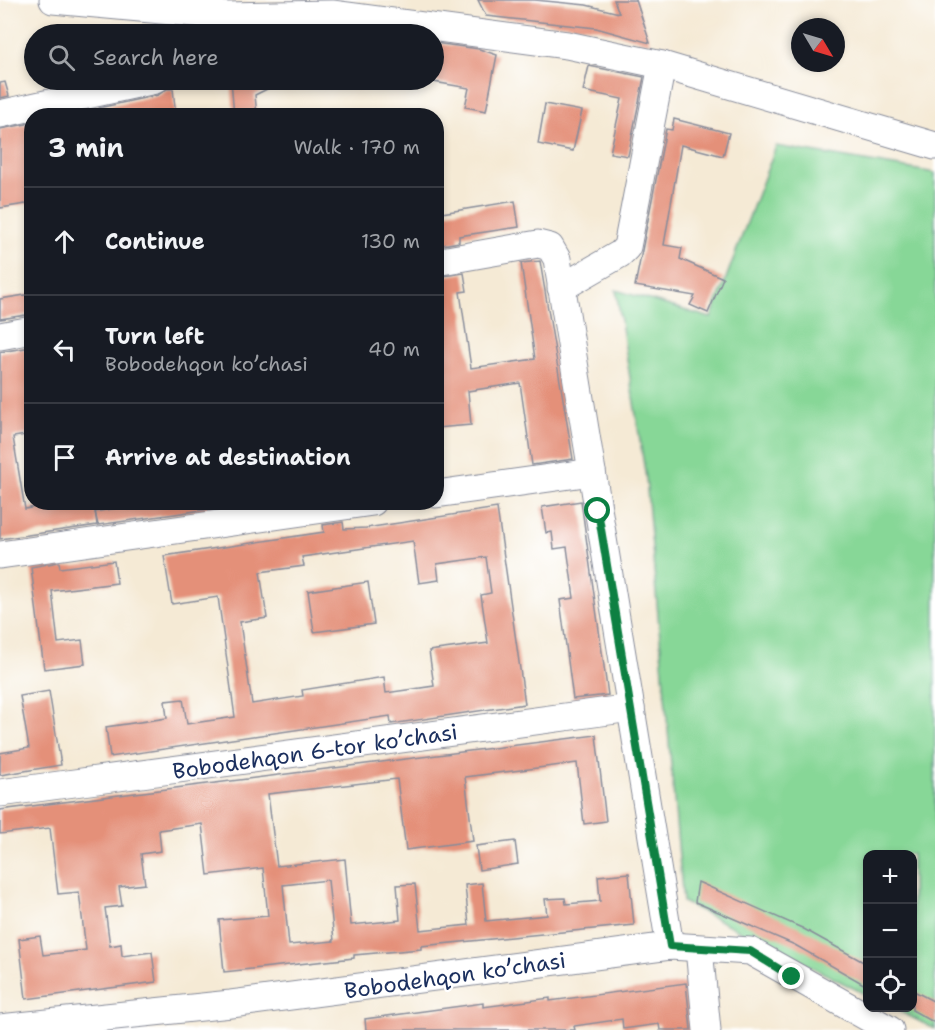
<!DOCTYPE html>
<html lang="en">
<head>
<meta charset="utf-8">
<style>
	:root { --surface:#171b24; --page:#242831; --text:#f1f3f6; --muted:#9ea1a6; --line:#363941 }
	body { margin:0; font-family:"Shantell Sans",sans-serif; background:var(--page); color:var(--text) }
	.controls { position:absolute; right:18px; bottom:18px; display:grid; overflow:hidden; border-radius:12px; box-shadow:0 3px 9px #0003 }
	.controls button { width:54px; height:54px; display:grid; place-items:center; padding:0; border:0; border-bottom:2px solid var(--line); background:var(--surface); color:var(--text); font:30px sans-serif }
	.compass { position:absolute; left:791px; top:18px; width:54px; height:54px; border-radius:50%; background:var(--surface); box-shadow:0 3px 9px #0003; rotate:128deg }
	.stop { position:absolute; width:18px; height:18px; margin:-14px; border:4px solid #0b8043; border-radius:50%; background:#fff }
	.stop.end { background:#0b8043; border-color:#fff; box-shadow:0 2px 6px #0008 }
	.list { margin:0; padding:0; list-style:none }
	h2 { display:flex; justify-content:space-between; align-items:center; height:78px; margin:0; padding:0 24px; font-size:26px }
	h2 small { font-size:20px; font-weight:400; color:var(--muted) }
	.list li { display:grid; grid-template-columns:39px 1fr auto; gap:18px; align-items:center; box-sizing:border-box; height:108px; padding:0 24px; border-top:2px solid var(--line) }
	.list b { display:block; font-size:22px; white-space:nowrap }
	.list p { margin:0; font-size:20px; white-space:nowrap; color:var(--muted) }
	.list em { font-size:20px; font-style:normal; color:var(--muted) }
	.icon { flex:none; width:33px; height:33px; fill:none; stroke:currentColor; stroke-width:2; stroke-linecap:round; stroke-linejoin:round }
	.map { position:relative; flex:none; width:935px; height:1030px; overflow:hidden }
	.search { position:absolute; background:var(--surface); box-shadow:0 3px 9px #0003; left:24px; top:24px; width:420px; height:66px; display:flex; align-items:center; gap:15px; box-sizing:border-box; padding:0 21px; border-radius:33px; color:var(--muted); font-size:22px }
	.panel { position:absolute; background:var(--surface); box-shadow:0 3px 9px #0003; left:24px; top:108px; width:420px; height:402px; border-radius:24px }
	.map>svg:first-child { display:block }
	.green { fill:#87d797; stroke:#51837a; stroke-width:1.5 }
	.building { fill:#e49079; fill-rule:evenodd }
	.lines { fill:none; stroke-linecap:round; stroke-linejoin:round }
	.street-casing { stroke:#888c9a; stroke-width:29 }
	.street { stroke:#fff; stroke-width:27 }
	.route { stroke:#0b8043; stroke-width:8 }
	.labels { text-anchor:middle; stroke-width:4.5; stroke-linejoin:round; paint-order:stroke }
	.street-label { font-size:22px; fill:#1b2f5e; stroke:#fff }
</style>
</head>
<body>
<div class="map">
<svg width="935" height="1030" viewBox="0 0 935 1030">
	<rect width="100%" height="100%" fill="#fff"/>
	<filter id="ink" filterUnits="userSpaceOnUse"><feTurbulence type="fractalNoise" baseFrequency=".0167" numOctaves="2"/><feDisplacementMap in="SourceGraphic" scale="12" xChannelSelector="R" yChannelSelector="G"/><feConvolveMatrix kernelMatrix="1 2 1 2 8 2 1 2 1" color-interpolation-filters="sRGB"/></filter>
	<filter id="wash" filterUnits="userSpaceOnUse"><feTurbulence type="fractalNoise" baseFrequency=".008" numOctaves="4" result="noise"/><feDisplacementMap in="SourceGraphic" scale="24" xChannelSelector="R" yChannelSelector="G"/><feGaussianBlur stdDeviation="1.35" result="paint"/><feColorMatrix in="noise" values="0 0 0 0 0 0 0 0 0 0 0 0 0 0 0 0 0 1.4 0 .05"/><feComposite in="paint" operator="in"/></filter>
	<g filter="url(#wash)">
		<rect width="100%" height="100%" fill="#f5ead5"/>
		<!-- green -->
		<path class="green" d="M776,146L935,173V1029L893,1008H912V854H868L867,995L683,902L646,478L616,290L711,318Z"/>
		<g id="blocks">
			<!-- building -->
			<g class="building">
				<path d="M478,0H535L586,5L619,13L614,0H636L650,43L596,28L486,16Z"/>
				<path d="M434,43L479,49L497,55L486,111L465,107L469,88L434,82Z"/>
				<path d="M589,66L644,77L628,156L610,153L622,99L583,91Z"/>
				<path d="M231,80H285L255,95L257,116H234Z"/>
				<path d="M5,82L9,96L0,98V83Z"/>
				<path d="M167,89H173L176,116H100L99,108L158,95Z"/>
				<path d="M545,104L582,111L573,151L538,144Z"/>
				<path d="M674,119L729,133L723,156L681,145L664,245L682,248L680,259L723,278L708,313L690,305L695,296L635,286L666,129L672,130Z"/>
				<path d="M32,123V203L0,208V129Z"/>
				<path d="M515,201L519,227L459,236V242L436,246V214Z"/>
				<path d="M540,261L573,459L532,465L520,383L468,391L471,425L436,428V277L464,273L467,291L460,292L471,368L535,359L521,263Z"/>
				<path d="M32,294V314L0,319V299Z"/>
				<path d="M32,347V370L29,371L32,434L13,437L25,509L60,502H94L97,525L0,539V352Z"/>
				<path d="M581,501L608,695L573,699L560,600L574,598L567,547L554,549L552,532L546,533L542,507Z"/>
				<path d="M150,502H237V505L98,525L95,512Z"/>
				<path d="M497,508L525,704L391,724L390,716L110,757L106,727L167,718L165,701L183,699L187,724L235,717L218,597L172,604L164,556L324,532L323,525L343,522L344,529L366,528ZM413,541L419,583L439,580L437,564L486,557L491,593L481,595L488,643L429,651L434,686L386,693L384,677L302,690L303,696L252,704L240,622L267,618L260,572L304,566L302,557Z"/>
				<path d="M114,561L117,583L52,591L58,643L82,640L85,664L44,669L31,567L59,562L60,568Z"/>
				<path d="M368,582L374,624L314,632L308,591Z"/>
				<path d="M49,691L61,765L0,775V753L29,748L20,696Z"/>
				<path d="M596,735L606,821L584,824L577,763L465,777L473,841L406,850L397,779L268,794L277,866L345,859L351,925L400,920L397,885L415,884L420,930L469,925L465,885L482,883L486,921L547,915L545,899L565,898L566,904L600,901L598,876L629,873L634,925L421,946V949L354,955V958L224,972L219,920L268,916L263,868L208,875L202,824L159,830L161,851L141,854L145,884L119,887L122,906L105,908L110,946L121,944L122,956L152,952L156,982L26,999L19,939L40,936L43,955L86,950L79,892L58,894L50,828L0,834V810ZM328,880L334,941L289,945L283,885Z"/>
				<path d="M515,841L518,864L479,870L476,846Z"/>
				<path d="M698,882L802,928L867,964V986L795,945L695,902Z"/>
				<path d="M686,983L691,1030H660L659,1024L623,1029L622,1019L574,1026L575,1030H366L365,1019L483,1003V1007L550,998V1001Z"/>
				<path d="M912,990L935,1002V1023L912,1010Z"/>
			</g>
		</g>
	</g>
	<g filter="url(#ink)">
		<use href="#blocks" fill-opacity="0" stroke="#888c9a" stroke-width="1.5"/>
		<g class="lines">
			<!-- street casing -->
			<g class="street-casing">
				<g id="street">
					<path d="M53,0L227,16L332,14L567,45L662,65L935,146"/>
					<path d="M0,114L155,80"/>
					<path d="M436,262L538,244L550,247L557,259L670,946"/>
					<path d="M561,288L620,254L627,247L662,65"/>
					<path d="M0,336L32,330"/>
					<path d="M436,494L592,472"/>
					<path d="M0,555L373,502"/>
					<path d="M0,793L631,708"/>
					<path d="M699,949L707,1030"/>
					<path d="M0,1028L231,1004L670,946L750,951L890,1030"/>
				</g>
			</g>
			<!-- street -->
			<use href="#street" class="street"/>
		</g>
	</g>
	<g class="lines" filter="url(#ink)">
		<!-- route -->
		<path class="route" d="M598,511L670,946L750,951L792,977"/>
	</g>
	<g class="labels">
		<!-- street labels -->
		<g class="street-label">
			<text transform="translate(315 751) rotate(-8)" y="8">Bobodehqon 6-tor koʼchasi</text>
			<text transform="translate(455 975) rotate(-8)" y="8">Bobodehqon koʼchasi</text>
		</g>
	</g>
</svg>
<div class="controls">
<button>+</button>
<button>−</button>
<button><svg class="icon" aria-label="locate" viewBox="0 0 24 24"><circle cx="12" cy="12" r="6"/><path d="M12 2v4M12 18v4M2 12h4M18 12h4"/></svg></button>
</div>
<svg class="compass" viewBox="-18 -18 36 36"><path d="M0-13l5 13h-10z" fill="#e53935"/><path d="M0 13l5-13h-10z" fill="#9ea1a6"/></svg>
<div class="stop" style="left:598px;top:511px"></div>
<div class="stop end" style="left:792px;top:977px"></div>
<div class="search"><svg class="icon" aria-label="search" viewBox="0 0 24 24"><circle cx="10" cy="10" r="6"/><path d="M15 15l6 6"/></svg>Search here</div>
<section class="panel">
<h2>3 min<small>Walk · 170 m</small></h2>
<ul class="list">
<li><svg class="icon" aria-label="ahead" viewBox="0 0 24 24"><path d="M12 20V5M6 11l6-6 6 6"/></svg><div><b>Continue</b></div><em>130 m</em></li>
<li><svg class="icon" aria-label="left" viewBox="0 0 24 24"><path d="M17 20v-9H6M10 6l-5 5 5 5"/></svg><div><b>Turn left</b><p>Bobodehqon koʼchasi</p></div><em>40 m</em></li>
<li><svg class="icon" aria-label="arrive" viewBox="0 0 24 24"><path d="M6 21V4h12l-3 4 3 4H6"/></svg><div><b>Arrive at destination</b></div></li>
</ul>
</section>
</div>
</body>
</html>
